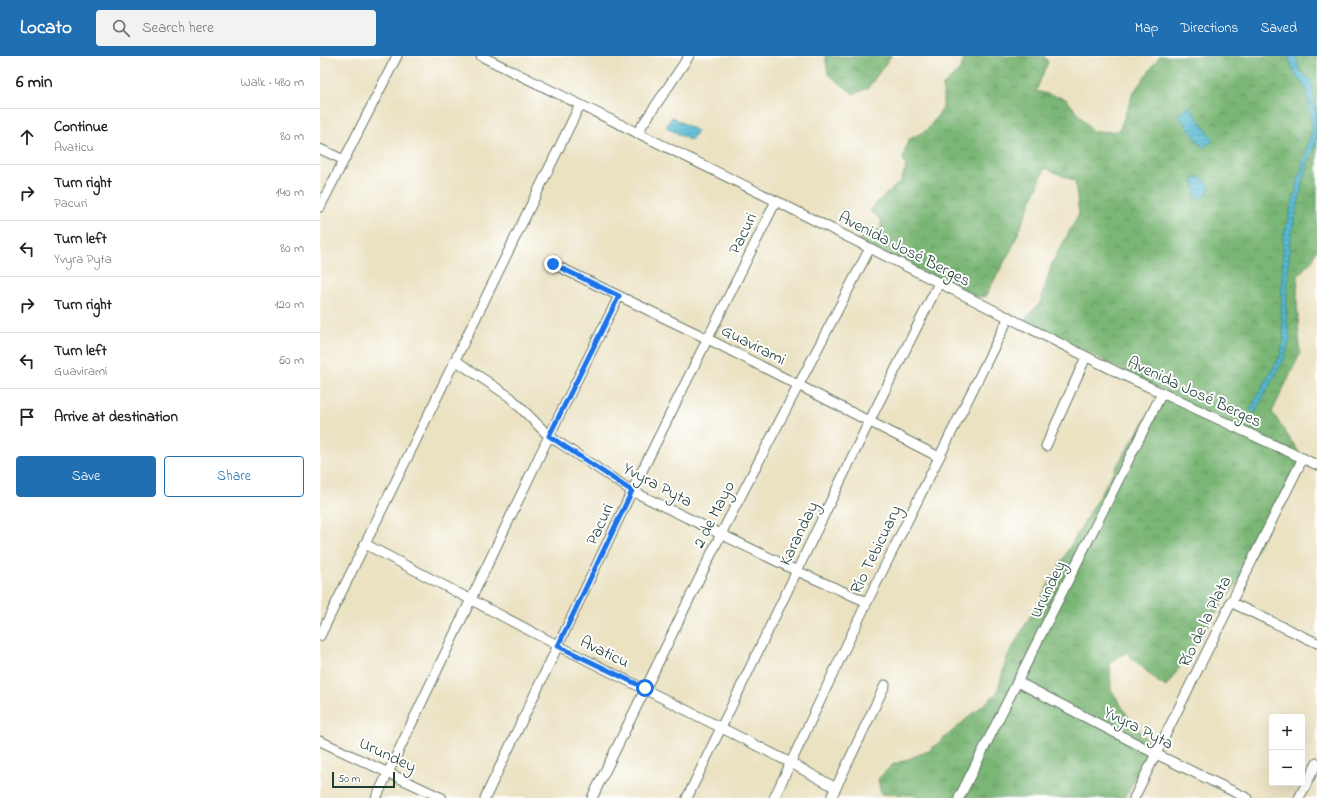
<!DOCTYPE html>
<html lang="en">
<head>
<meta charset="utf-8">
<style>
	:root { --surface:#fff; --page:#f2f2f2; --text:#222; --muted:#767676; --line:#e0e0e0; --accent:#1f6fb2 }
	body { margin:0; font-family:"Indie Flower",sans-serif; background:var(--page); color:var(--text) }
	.controls { position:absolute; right:12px; bottom:12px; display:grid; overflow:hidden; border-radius:4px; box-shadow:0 4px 16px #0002 }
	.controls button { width:36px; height:36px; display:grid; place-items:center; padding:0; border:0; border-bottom:1px solid var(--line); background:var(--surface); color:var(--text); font:20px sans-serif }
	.scale { position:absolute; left:12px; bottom:10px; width:63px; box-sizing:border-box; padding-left:4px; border:2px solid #1f3d34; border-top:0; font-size:11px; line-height:14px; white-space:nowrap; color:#1f3d34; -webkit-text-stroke:3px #fff; paint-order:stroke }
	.stop { position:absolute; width:12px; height:12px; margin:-9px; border:3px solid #1a73e8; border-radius:50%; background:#fff }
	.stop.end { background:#1a73e8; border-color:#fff; box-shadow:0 1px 4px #0008 }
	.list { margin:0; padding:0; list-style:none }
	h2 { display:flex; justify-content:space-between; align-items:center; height:52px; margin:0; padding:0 16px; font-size:17px }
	h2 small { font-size:13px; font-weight:400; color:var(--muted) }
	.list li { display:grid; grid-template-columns:26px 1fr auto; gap:12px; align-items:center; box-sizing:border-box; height:56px; padding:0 16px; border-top:1px solid var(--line) }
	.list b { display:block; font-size:15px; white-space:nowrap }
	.list p { margin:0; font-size:13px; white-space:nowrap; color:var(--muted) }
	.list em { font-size:13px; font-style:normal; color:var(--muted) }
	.actions { display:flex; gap:8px; padding:12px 16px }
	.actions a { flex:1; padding:9px 0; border:1px solid var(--accent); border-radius:4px; text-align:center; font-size:14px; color:var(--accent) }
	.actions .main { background:var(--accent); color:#fff }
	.icon { flex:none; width:22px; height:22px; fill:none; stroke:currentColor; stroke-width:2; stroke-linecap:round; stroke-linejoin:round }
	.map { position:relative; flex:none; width:997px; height:742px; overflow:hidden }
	header { display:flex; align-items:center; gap:24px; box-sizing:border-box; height:56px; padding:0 20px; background:var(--accent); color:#fff }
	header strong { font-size:19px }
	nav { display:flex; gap:22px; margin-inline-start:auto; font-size:14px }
	.search { width:280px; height:36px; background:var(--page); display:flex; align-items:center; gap:10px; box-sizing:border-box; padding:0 14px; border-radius:4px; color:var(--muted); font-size:15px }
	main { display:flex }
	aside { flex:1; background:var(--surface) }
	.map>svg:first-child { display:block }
	.forest { fill:url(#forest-crowns); stroke:#4c7a54 }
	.water { fill:url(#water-rules); stroke:#3a7c84 }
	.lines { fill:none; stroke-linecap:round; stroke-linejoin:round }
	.minor-casing { stroke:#676; stroke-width:11 }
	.minor { stroke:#fff; stroke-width:9 }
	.route { stroke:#1a73e8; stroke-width:5 }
	.labels { text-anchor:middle; stroke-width:4; stroke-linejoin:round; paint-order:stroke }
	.street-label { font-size:17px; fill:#1f3d34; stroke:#fff }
</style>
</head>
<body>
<header>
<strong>Locato</strong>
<div class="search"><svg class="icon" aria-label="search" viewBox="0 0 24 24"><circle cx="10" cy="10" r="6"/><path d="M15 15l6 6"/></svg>Search here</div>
<nav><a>Map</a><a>Directions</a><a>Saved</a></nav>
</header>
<main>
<aside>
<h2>6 min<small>Walk · 480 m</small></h2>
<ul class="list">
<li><svg class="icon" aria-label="ahead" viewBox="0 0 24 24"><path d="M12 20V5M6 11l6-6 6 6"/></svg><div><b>Continue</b><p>Avaticu</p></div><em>80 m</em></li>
<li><svg class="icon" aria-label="right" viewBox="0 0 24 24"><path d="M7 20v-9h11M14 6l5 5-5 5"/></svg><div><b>Turn right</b><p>Pacuri</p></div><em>140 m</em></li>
<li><svg class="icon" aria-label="left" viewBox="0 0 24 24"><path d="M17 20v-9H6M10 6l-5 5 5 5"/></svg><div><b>Turn left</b><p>Yvyra Pyta</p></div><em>80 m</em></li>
<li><svg class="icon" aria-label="right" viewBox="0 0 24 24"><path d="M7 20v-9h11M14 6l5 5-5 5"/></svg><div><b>Turn right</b></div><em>120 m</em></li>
<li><svg class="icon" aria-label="left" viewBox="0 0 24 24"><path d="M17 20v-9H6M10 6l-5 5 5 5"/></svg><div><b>Turn left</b><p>Guavirami</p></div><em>60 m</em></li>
<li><svg class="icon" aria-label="arrive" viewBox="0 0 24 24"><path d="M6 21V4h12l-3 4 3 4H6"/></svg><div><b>Arrive at destination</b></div></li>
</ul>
<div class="actions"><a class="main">Save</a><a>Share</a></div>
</aside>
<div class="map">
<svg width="997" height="742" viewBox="0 0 997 742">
	<defs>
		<pattern id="forest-crowns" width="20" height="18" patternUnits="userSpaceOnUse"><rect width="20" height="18" fill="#7ab675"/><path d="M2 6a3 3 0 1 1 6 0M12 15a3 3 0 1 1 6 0" fill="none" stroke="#639561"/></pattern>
		<pattern id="water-rules" width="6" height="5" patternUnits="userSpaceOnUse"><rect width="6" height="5" fill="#56bcd4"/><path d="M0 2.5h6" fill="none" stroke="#479aad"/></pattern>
	</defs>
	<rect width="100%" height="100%" fill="#fff"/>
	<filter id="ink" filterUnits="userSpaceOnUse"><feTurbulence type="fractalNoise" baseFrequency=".025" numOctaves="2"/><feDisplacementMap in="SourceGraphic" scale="8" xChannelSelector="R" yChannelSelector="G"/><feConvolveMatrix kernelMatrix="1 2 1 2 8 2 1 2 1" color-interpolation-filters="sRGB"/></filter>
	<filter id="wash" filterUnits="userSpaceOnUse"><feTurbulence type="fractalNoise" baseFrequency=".012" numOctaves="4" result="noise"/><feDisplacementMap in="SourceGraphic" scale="16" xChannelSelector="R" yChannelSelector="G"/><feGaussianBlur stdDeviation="0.9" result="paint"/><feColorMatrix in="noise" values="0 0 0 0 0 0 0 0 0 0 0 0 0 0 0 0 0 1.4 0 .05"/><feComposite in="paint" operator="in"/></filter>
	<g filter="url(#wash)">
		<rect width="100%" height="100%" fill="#ebe2c2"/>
		<!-- forest -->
		<g class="forest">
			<path d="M505,0H571L548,32L534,38L508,18Z"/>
			<path d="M645,0H724L728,6L716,35L746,43L773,76L799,75L813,37L840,0H997V191L993,204L978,219L977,244L980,298L952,356L983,402L926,514L846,631L838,626L806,596L790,607L791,633L809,662L831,689L805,742H598L594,739L561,738L558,723L572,709L609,695L677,637L687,601L790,421L842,337L841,334L704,264L720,247L732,207L759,158L755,125L725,112L692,192L665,241L656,240L538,187L542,174H561V164L549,154L581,125L586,110L583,103L588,84L607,74L623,52V29L640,14Z"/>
		</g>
		<!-- water -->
		<g class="water">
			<path d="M968,0H976L980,15L991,24L997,66V84L986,113L970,185L966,257L970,283L964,303L934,358L930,353L960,300L964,283L961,259L963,182L992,72L987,37L983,28L977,22L972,11Z"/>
			<path d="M869,50L894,84L883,92L858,58Z"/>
			<path d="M352,61L377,75L371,85L346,71Z"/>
			<path d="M879,121L888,127L890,132L886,139L881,143L876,141L873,124Z"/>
		</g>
	</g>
	<g filter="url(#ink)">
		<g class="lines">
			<!-- minor casing -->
			<g class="minor-casing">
				<g id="minor">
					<path d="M161,0L456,145L803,319L997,409"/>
					<path d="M317,77L369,0"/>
					<path d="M0,93L24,104"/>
					<path d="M0,151L77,0"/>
					<path d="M233,208L388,283L619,401"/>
					<path d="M135,304L190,341L229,380L312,435L477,515L547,546"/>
					<path d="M726,390L766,301"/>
					<path d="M45,488L239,590L471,707L516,732"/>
					<path d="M910,546L997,587"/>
					<path d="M0,580L260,49"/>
					<path d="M698,626L836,698L927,742"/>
					<path d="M0,685L122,742"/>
					<path d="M56,742L229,380L299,240"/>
					<path d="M165,742L312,435L456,145"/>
					<path d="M272,742L401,478L550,192"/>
					<path d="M367,742L549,366L619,227"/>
					<path d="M454,742L547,546L689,261"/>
					<path d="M511,742L565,629"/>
					<path d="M639,742L842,337"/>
					<path d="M814,742L983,402"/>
					<path d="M979,742L997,707"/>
				</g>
			</g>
			<!-- minor -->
			<use href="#minor" class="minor"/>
		</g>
	</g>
	<g class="lines" filter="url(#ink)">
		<!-- route -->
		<path class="route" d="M233,208L299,240L229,380L312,435L238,590L325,632"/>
	</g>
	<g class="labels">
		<!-- street labels -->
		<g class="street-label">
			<text transform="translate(422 177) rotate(-64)" y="6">Pacuri</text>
			<text transform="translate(585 192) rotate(27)" y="6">Avenida José Berges</text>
			<text transform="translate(434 288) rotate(27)" y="6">Guavirami</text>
			<text transform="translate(875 335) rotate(25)" y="6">Avenida José Berges</text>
			<text transform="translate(338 428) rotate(28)" y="6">Yvyra Pyta</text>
			<text transform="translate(393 458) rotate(-63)" y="6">2 de Mayo</text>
			<text transform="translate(279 468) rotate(-65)" y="6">Pacuri</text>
			<text transform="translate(478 477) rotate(-64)" y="6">Karanday</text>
			<text transform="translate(555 493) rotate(-64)" y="6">Río Tebicuary</text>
			<text transform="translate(727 533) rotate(-64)" y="6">Urundey</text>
			<text transform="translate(884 565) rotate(-64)" y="6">Río de la Plata</text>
			<text transform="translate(285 595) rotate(26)" y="6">Avaticu</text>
			<text transform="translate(819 671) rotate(27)" y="6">Yvyra Pyta</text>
			<text transform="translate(68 698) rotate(25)" y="6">Urundey</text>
		</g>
	</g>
</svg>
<div class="controls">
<button>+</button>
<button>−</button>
</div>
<div class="scale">50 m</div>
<div class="stop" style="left:325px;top:632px"></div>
<div class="stop end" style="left:233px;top:208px"></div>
</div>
</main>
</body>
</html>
